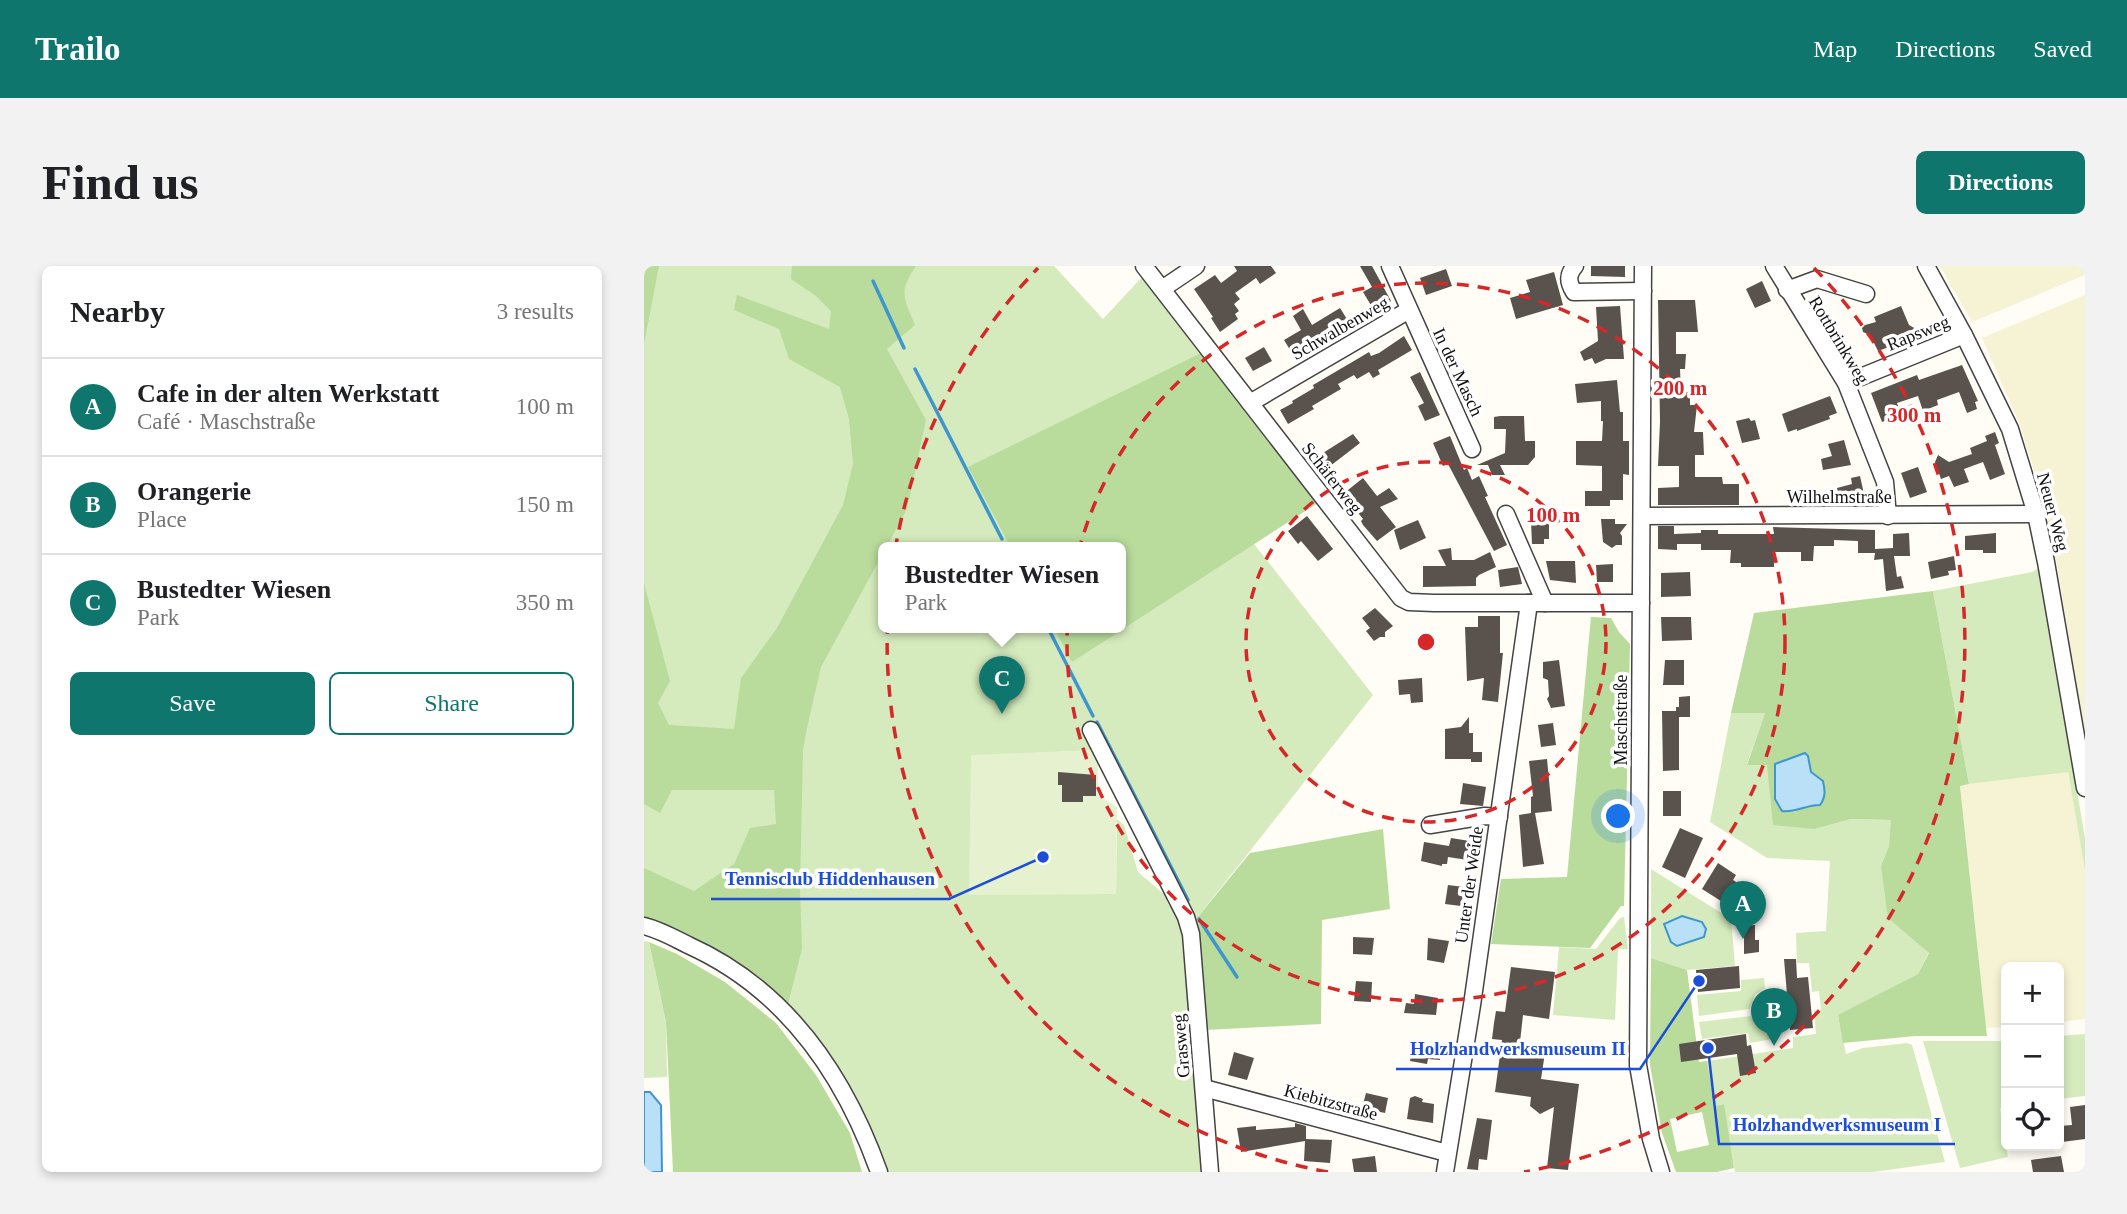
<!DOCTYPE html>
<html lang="en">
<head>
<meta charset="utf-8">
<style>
	:root { --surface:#fff; --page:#f2f2f2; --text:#202124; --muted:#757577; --line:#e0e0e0; --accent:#0f766e }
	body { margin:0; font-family:"Times New Roman",serif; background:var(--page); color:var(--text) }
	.controls { position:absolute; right:21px; bottom:21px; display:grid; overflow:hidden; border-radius:10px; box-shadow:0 4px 10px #0003 }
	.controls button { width:63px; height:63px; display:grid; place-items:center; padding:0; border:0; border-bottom:2px solid var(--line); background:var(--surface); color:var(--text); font:35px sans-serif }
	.you { position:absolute; left:975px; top:551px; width:24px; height:24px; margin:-18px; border:5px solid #fff; border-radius:50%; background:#1a73e8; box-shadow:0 0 0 10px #1a73e833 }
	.badge { display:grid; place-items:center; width:46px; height:46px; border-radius:50%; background:var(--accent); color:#fff; font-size:23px; font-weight:700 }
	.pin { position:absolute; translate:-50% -58px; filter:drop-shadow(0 2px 4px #0008) }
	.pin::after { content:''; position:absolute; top:37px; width:24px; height:21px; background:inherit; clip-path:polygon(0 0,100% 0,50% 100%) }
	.popup { position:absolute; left:234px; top:276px; width:248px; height:91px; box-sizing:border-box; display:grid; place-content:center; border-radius:10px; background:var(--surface); filter:drop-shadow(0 2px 5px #0005); font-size:23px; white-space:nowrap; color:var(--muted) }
	.popup b { font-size:26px; color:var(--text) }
	.popup::after { content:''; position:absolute; left:50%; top:100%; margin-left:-14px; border:14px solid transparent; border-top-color:var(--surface) }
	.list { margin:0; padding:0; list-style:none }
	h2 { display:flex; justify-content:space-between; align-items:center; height:91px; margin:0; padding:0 28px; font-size:30px }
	h2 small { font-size:23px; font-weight:400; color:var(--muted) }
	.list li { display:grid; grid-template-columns:46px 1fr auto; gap:21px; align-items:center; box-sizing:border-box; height:98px; padding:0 28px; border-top:2px solid var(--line) }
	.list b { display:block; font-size:26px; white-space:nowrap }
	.list p { margin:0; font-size:23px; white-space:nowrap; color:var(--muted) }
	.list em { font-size:23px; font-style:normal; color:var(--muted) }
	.actions { display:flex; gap:14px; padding:21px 28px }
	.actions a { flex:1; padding:16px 0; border:2px solid var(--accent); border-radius:10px; text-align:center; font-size:24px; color:var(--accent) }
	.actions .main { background:var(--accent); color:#fff }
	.icon { flex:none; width:38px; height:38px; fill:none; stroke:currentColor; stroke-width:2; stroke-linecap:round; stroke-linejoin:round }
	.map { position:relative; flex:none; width:1441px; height:906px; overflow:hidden; border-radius:10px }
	header { display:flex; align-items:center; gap:42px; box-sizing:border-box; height:98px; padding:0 35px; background:var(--accent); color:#fff }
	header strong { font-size:33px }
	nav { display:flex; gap:38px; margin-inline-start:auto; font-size:24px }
	.intro { display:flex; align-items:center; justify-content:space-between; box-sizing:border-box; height:168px; padding:0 42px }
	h1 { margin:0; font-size:49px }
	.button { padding:18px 32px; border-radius:10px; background:var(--accent); color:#fff; font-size:24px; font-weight:700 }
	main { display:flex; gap:42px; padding:0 42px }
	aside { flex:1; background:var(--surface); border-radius:10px; box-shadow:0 4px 10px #0003 }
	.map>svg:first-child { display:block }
	.farmland { fill:#f6f3d4 }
	.green { fill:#d5ebbd; fill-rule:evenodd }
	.forest { fill:#b9dc9c; fill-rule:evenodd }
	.pitch { fill:#e6f2cf }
	.water { fill:#b9e0f7; stroke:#3f96cf; stroke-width:2 }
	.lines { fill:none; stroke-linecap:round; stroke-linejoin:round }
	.stream { stroke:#3f96cf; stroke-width:3.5 }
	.building { fill:#5a524d }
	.minor-casing { stroke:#444; stroke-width:19 }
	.minor { stroke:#fff; stroke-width:16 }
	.ring { fill:none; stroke:#d62828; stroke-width:3.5; stroke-dasharray:12 9 }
	.labels { text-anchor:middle; stroke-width:7; stroke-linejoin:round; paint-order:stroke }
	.street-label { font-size:18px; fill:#111; stroke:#fff }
	.centre { fill:#d62828; stroke:#fff; stroke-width:3.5 }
	.ring-label { font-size:21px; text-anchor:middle; font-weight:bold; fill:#d62828; stroke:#fff; stroke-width:7; stroke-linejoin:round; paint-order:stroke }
	.leader { fill:none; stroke:#1d4ed8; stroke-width:2.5 }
	.callout-dot { fill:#1d4ed8; stroke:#fff; stroke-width:2.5 }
	.callout-label { font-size:19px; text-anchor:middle; font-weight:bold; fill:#1d4ed8; stroke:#fff; stroke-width:7; stroke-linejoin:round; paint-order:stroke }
</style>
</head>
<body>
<header>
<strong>Trailo</strong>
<nav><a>Map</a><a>Directions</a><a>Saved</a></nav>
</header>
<div class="intro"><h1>Find us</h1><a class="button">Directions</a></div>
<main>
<aside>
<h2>Nearby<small>3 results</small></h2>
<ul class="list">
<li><span class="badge">A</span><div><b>Cafe in der alten Werkstatt</b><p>Café · Maschstraße</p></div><em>100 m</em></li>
<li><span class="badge">B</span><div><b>Orangerie</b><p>Place</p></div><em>150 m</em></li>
<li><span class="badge">C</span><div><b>Bustedter Wiesen</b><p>Park</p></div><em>350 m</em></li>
</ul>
<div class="actions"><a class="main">Save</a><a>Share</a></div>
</aside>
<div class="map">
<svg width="1441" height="906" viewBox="0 0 1441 906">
	<rect width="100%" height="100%" fill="#fffdf5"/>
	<!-- farmland -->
	<g class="farmland">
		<path d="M1296,0H1441V9L1328,56Z"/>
		<path d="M1441,29V472L1413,299L1395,221L1376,159L1338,72Z"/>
		<path d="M1424,505L1441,604V753L1415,756V701H1362V761L1342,762L1316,519Z"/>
	</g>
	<!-- green -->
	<g class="green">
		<path d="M0,0H410L459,53L500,9L675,236L610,278L729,429L549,657L454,484L327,490L472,628L473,553L480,559L494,606L522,630L524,638L541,659L563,906H240C235,891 232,874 226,860C194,786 137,716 65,678C44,667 21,660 0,651ZM239,282H477V362H239Z"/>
		<path d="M1395,302L1441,572V604L1424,506L1325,518L1289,325L1388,306Z"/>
		<path d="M1087,447H1121L1103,498H1123L1171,563L1207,553L1248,554L1245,580L1237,600L1285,686L1274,708L1194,750L1202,788L1219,782L1263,777L1268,779L1301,896L1229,906H1091L1079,838L1071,840L1063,795L1149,782V771L1172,768L1170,745L1177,744L1175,725L1168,726L1165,697H1153L1152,667L1182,665L1186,595L1123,592L1066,556Z"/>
		<path d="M1007,603L1087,653L1091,700L1043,704L1007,692Z"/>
		<path d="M980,651L984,683H974L971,754L909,749L915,681L952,683L976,652Z"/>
		<path d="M0,675L5,676L22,756L23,811L0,812Z"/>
		<path d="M1120,712L1121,722L1111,729L1106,743L1055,750L1053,729L1097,725V714Z"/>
		<path d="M1107,750L1113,759L1127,765L1129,773L1106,777L1104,767L1058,773L1055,756Z"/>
		<path d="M1441,768V830L1415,833V770Z"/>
		<path d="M1279,775H1362V841L1356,842L1364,891L1316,902Z"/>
	</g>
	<!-- forest -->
	<g class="forest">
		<path d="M0,0H15L0,78Z"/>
		<path d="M148,0H272C254,25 260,33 271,59L243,83L282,154L263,243L242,282H239V287L177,401L163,462L159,484L156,624L158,683L144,738C100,693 57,675 0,651V602L50,625L90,598L106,562L132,558L130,524H28L16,547L0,538V317L26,415L14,437L25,459L90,463L97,412L133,362L199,239L209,198L205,153L196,121L145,93L135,63L90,44L93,29L185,63L187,45L172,30L147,13Z"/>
		<path d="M559,86L675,236L428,396L410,362H477V282H367L324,201Z"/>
		<path d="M1289,325L1325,518L1316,520L1343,770H1271L1199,777L1194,749L1274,708L1285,687L1244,652L1237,600L1245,580L1247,554L1207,553L1171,563L1129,559L1123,499H1103L1121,447H1087L1110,347ZM1161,487L1164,490L1167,506L1170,510L1163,539L1151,546L1138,545L1131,533V498Z"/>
		<path d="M947,351L967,352L975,366L986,378L980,640H977L946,682L847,678L857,613L923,611Z"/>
		<path d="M739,563L746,643L678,654L677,758L561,764L549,657L606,587Z"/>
		<path d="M5,676L33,688L81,716L132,757L172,809L206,867L218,906H29L22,756Z"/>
		<path d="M1007,692L1043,704L1055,796L1063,795L1071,840L1080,838L1090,902L1073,906H1032L1018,867L1006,799ZM1058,846L1065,879L1033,886L1026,853Z"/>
	</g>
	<!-- pitch -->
	<path class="pitch" d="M454,484V529L473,541L472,628L325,629L327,489Z"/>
	<!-- water -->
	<g class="water">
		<path d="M1161,487L1164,490L1167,506L1179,515C1181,524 1182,531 1176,539C1161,539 1152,547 1138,545L1131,533V498Z"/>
		<path d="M1038,650L1058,656L1062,663L1060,671L1033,680L1027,676L1020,658Z"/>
		<path d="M0,826H6L17,839L18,906H0Z"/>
	</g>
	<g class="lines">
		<!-- stream -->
		<g class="stream">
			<path d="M229,15L260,82"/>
			<path d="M271,103L358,273"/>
			<path d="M404,362L449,450"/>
			<path d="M453,456L544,634"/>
			<path d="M555,653L593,711"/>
		</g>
	</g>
	<!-- building -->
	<g class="building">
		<path d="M590,0H627L632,7L616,18L612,12L591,27L596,33L590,38L595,45L591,48L594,53L576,66L567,52L569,51L550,23L571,9L577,17L593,5Z"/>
		<path d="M716,0H728L747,35L736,41L734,37L728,41L719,26L728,21Z"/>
		<path d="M947,0H981V11L947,10Z"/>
		<path d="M802,3L808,20L782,29L776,12Z"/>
		<path d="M910,6L919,39L872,53L866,32L886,26L882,14Z"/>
		<path d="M1118,15L1127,35L1111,42L1102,23Z"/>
		<path d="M1014,34H1051L1054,66H1032V88H1042L1041,103H1036L1037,126H1046V139H1053L1050,166H1059L1060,189H1051V211H1078L1079,218H1095V239H1014V222L1035,221V200H1014L1016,156Z"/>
		<path d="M976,40L980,93H962L951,98L948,92L940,95L936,86L954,75L952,41Z"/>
		<path d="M1257,40L1265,59L1272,63V67L1269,72L1234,85L1226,69L1219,66L1218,62L1221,59L1232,56L1230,51Z"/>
		<path d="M696,42L706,58L687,69L689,74L680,79L678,76L648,87L640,74L657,64L649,50L659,43L668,59Z"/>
		<path d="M760,70L768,84L734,104L736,108L729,112L725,106L713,113L710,109L694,118L697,123L668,140L670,143L644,158L636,144L649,137L648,135L670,122L669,119L715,92L725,86L727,90L735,87Z"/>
		<path d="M620,81L628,95L609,105L601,92Z"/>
		<path d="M1318,99L1334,135L1331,136L1333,143L1323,147L1315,126L1293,134L1294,139L1279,145L1274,130L1253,137L1257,149L1238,156L1227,127L1273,109L1275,114Z"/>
		<path d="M776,106L796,149L781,155L774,140L780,137L766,111Z"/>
		<path d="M973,114L976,146H979V175H985V209L979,208V234H966V240H941V225H958V200L932,199V175H958L959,155H957V135L933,137L931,118Z"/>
		<path d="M1186,130L1193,147L1185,150L1186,153L1153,165V163L1144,166L1138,148Z"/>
		<path d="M856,150H880L881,175H891V191L884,199H856L861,209H848L844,199H833L861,187L862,163H850V151Z"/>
		<path d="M1105,152L1107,155L1111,154L1116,173L1098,177L1092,155Z"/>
		<path d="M1351,166L1355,177L1351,179L1361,208L1346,214L1339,196L1320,203L1325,216L1310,221L1305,210L1297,213L1291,196L1294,189L1305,196L1328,188L1326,182L1343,175L1341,170Z"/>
		<path d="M709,168L716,177L681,204L671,192Z"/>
		<path d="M806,170L820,204L823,202L828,214L835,210L844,230L841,231L863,279L850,285L804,198L799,200L789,177Z"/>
		<path d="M1200,174L1207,199L1179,204L1177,193L1188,190L1184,178Z"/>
		<path d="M1274,201L1283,226L1266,232L1257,207Z"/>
		<path d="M1216,210L1222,237L1196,238L1193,222L1208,218L1207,212Z"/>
		<path d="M719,212L733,230L745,222L754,233L736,241L752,261L733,275L719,259L717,255L719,253L699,228Z"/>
		<path d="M1171,222L1173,238L1154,239L1153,234H1147L1146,225Z"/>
		<path d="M663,250L689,283L674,295L657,275L654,278L644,265Z"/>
		<path d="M957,253H971V258H983L976,267L978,270V279H972L968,282L959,276Z"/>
		<path d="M774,254L782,272L756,284L750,264Z"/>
		<path d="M887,256H905V273H900V278H888Z"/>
		<path d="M1014,260H1030V268L1057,267V264H1074V268H1130L1129,261L1231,264V287V283L1249,282V268L1265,267L1266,290H1250L1253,311L1257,310L1260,322L1242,325L1239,293L1230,294L1231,287H1214V275L1190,274V280H1170L1169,295H1157V286H1130V301H1097V297H1086L1087,284H1057V278H1033V284L1014,283Z"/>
		<path d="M1352,267V287H1339V284H1321V270Z"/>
		<path d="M807,282L808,294H830L846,286L852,301L835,309L832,312V320L779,321V300H802L794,284Z"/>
		<path d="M1310,290L1312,304L1304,305L1305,309L1287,313L1284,296Z"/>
		<path d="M902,295H931L932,317L906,314Z"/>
		<path d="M969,298V316H953L952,299Z"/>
		<path d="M874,301L878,318L856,321L854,304Z"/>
		<path d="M1046,306L1047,330L1017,331V307Z"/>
		<path d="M731,342L749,360L741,366V371H736L730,375L722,365L726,362L718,352Z"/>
		<path d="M834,350H856V387H859L854,436L838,434L840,412L823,415L821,361H834Z"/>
		<path d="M1017,351H1047L1048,374L1018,375Z"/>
		<path d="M915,394L921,440L907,442L903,433L905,430L904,414L899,412V396Z"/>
		<path d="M1021,394H1040V419H1019Z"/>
		<path d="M778,412L779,436L767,437L766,428L755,429L754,414Z"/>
		<path d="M1046,430V451H1035V504L1019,505L1018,445H1032V441H1035V431Z"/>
		<path d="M825,451V467H829V486H838V496H827V493H801V463L817,461Z"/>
		<path d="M909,457L912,479L897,481L894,459Z"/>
		<path d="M903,493L908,545L891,547L900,598L879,601L875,549L887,547V531L889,530L885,495Z"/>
		<path d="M414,506L452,509V530H439V536H418V519H414Z"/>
		<path d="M819,517L842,521L839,540L816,538Z"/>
		<rect x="1019" y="525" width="18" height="25"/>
		<path d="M1036,562L1059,572L1041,612L1018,601Z"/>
		<path d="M807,572L832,576L830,595L804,591L803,598H798V600L777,595L780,576L805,580Z"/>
		<path d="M1074,597L1092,609L1089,614L1108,626L1096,647L1058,623Z"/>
		<path d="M804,619L820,621L817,640L801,638Z"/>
		<path d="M1111,659V674H1115V686L1100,688V660Z"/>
		<path d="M709,671L730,672L728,689L709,688Z"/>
		<path d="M784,672L805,675L800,697L783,694Z"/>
		<path d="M1140,693H1152L1153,712L1164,711L1169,762L1146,764Z"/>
		<path d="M1095,700L1096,722L1054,726L1052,704Z"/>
		<path d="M867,701L911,706L905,753L879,749L876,776L902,780L897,813L935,818L924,904L903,902L910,841L896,848L886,840L887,831L851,826L858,774L848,773L850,757L852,745L861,746Z"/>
		<path d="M712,715L728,716L727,736L710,735Z"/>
		<path d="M771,728L794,732L792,749L760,747L762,737L770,738Z"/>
		<path d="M1102,768L1103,780L1107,779L1112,807L1096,810L1093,788L1037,796L1035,778Z"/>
		<path d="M770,775L798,780L796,794L784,793L783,798L766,795Z"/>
		<path d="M590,786L610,792L603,814L584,809Z"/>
		<path d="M722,827L744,832L741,847L718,842Z"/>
		<path d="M771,830L779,833L778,836L790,838L789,857L763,853L766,832Z"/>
		<path d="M1441,839V873L1418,876L1416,860L1428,859L1426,841Z"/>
		<path d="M833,852L848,854L843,894L835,893L834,904L823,903Z"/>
		<path d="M651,857L662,860V873L688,874L686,897L660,895L661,875L597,886L593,862L612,860V864L651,861Z"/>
		<path d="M731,890L733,906H710L708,893Z"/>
		<path d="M1417,890L1420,906H1389L1387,894Z"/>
	</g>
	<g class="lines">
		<!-- minor casing -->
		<g class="minor-casing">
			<g id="minor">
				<path d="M500,0L757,332L765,336L790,337H997"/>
				<path d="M746,0L828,183"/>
				<path d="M931,0C923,9 924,16 930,26L999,25"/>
				<path d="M999,0L994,799L1007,873L1017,906"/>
				<path d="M1130,0L1202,117L1241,216L1244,250"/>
				<path d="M1282,0L1320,69L1366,163L1392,248L1402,296L1441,522"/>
				<path d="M518,23L552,0"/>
				<path d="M1143,24L1173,13L1222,28"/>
				<path d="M1202,117L1320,69"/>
				<path d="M606,137L765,44"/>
				<path d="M862,248L901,337"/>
				<path d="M998,250L1392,248"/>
				<path d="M447,464L542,651L547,668L566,906"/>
				<path d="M786,559L841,550L855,551"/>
				<path d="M0,660C16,664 30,672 44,679C142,723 200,808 235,906"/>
				<path d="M560,822L803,887"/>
				<path d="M801,906L828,739L885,337"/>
			</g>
		</g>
		<!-- minor -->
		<use href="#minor" class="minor"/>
	</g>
	<!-- distance rings -->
	<g class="ring">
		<circle cx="782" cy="376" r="180"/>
		<circle cx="782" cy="376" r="359"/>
		<path d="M684 906A539 539 0 0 1 394 2M1170 2A539 539 0 0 1 880 906"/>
	</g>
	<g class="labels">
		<!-- street labels -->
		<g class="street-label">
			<text transform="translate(696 62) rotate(-30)" y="6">Schwalbenweg</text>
			<text transform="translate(1274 67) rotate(-22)" y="6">Rapsweg</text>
			<text transform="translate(1195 74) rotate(59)" y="6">Rottbrinkweg</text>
			<text transform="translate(814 106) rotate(65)" y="6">In der Masch</text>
			<text transform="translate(688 212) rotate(52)" y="6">Schäferweg</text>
			<text x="1195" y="237">Wilhelmstraße</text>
			<text transform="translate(1409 246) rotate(75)" y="6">Neuer Weg</text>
			<text transform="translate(977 454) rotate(-90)" y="6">Maschstraße</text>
			<text transform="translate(825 619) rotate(-82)" y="6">Unter der Weide</text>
			<text transform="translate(537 780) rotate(-95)" y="6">Grasweg</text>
			<text transform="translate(687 836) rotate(15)" y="6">Kiebitzstraße</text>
		</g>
	</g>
	<circle cx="782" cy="376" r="10" class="centre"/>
	<g class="ring-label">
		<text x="1036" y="129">200 m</text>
		<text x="1270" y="156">300 m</text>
		<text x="909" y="256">100 m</text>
	</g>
	<!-- callouts -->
	<path class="leader" d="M399 591L305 633H67M1055 715L996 803H752M1064 782L1075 878H1311"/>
	<g class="callout-dot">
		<circle cx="399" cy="591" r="7"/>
		<circle cx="1055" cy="715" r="7"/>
		<circle cx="1064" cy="782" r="7"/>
	</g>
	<g class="callout-label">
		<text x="186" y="619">Tennisclub Hiddenhausen</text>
		<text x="874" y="789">Holzhandwerksmuseum II</text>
		<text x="1193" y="865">Holzhandwerksmuseum I</text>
	</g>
</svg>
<div class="controls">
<button>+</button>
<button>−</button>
<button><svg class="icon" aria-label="locate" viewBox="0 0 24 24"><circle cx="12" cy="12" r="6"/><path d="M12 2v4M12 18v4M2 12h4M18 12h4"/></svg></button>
</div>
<div class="you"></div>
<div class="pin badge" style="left:1099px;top:673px">A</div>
<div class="pin badge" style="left:1130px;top:780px">B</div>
<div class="pin badge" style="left:358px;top:448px">C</div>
<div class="popup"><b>Bustedter Wiesen</b>Park</div>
</div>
</main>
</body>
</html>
